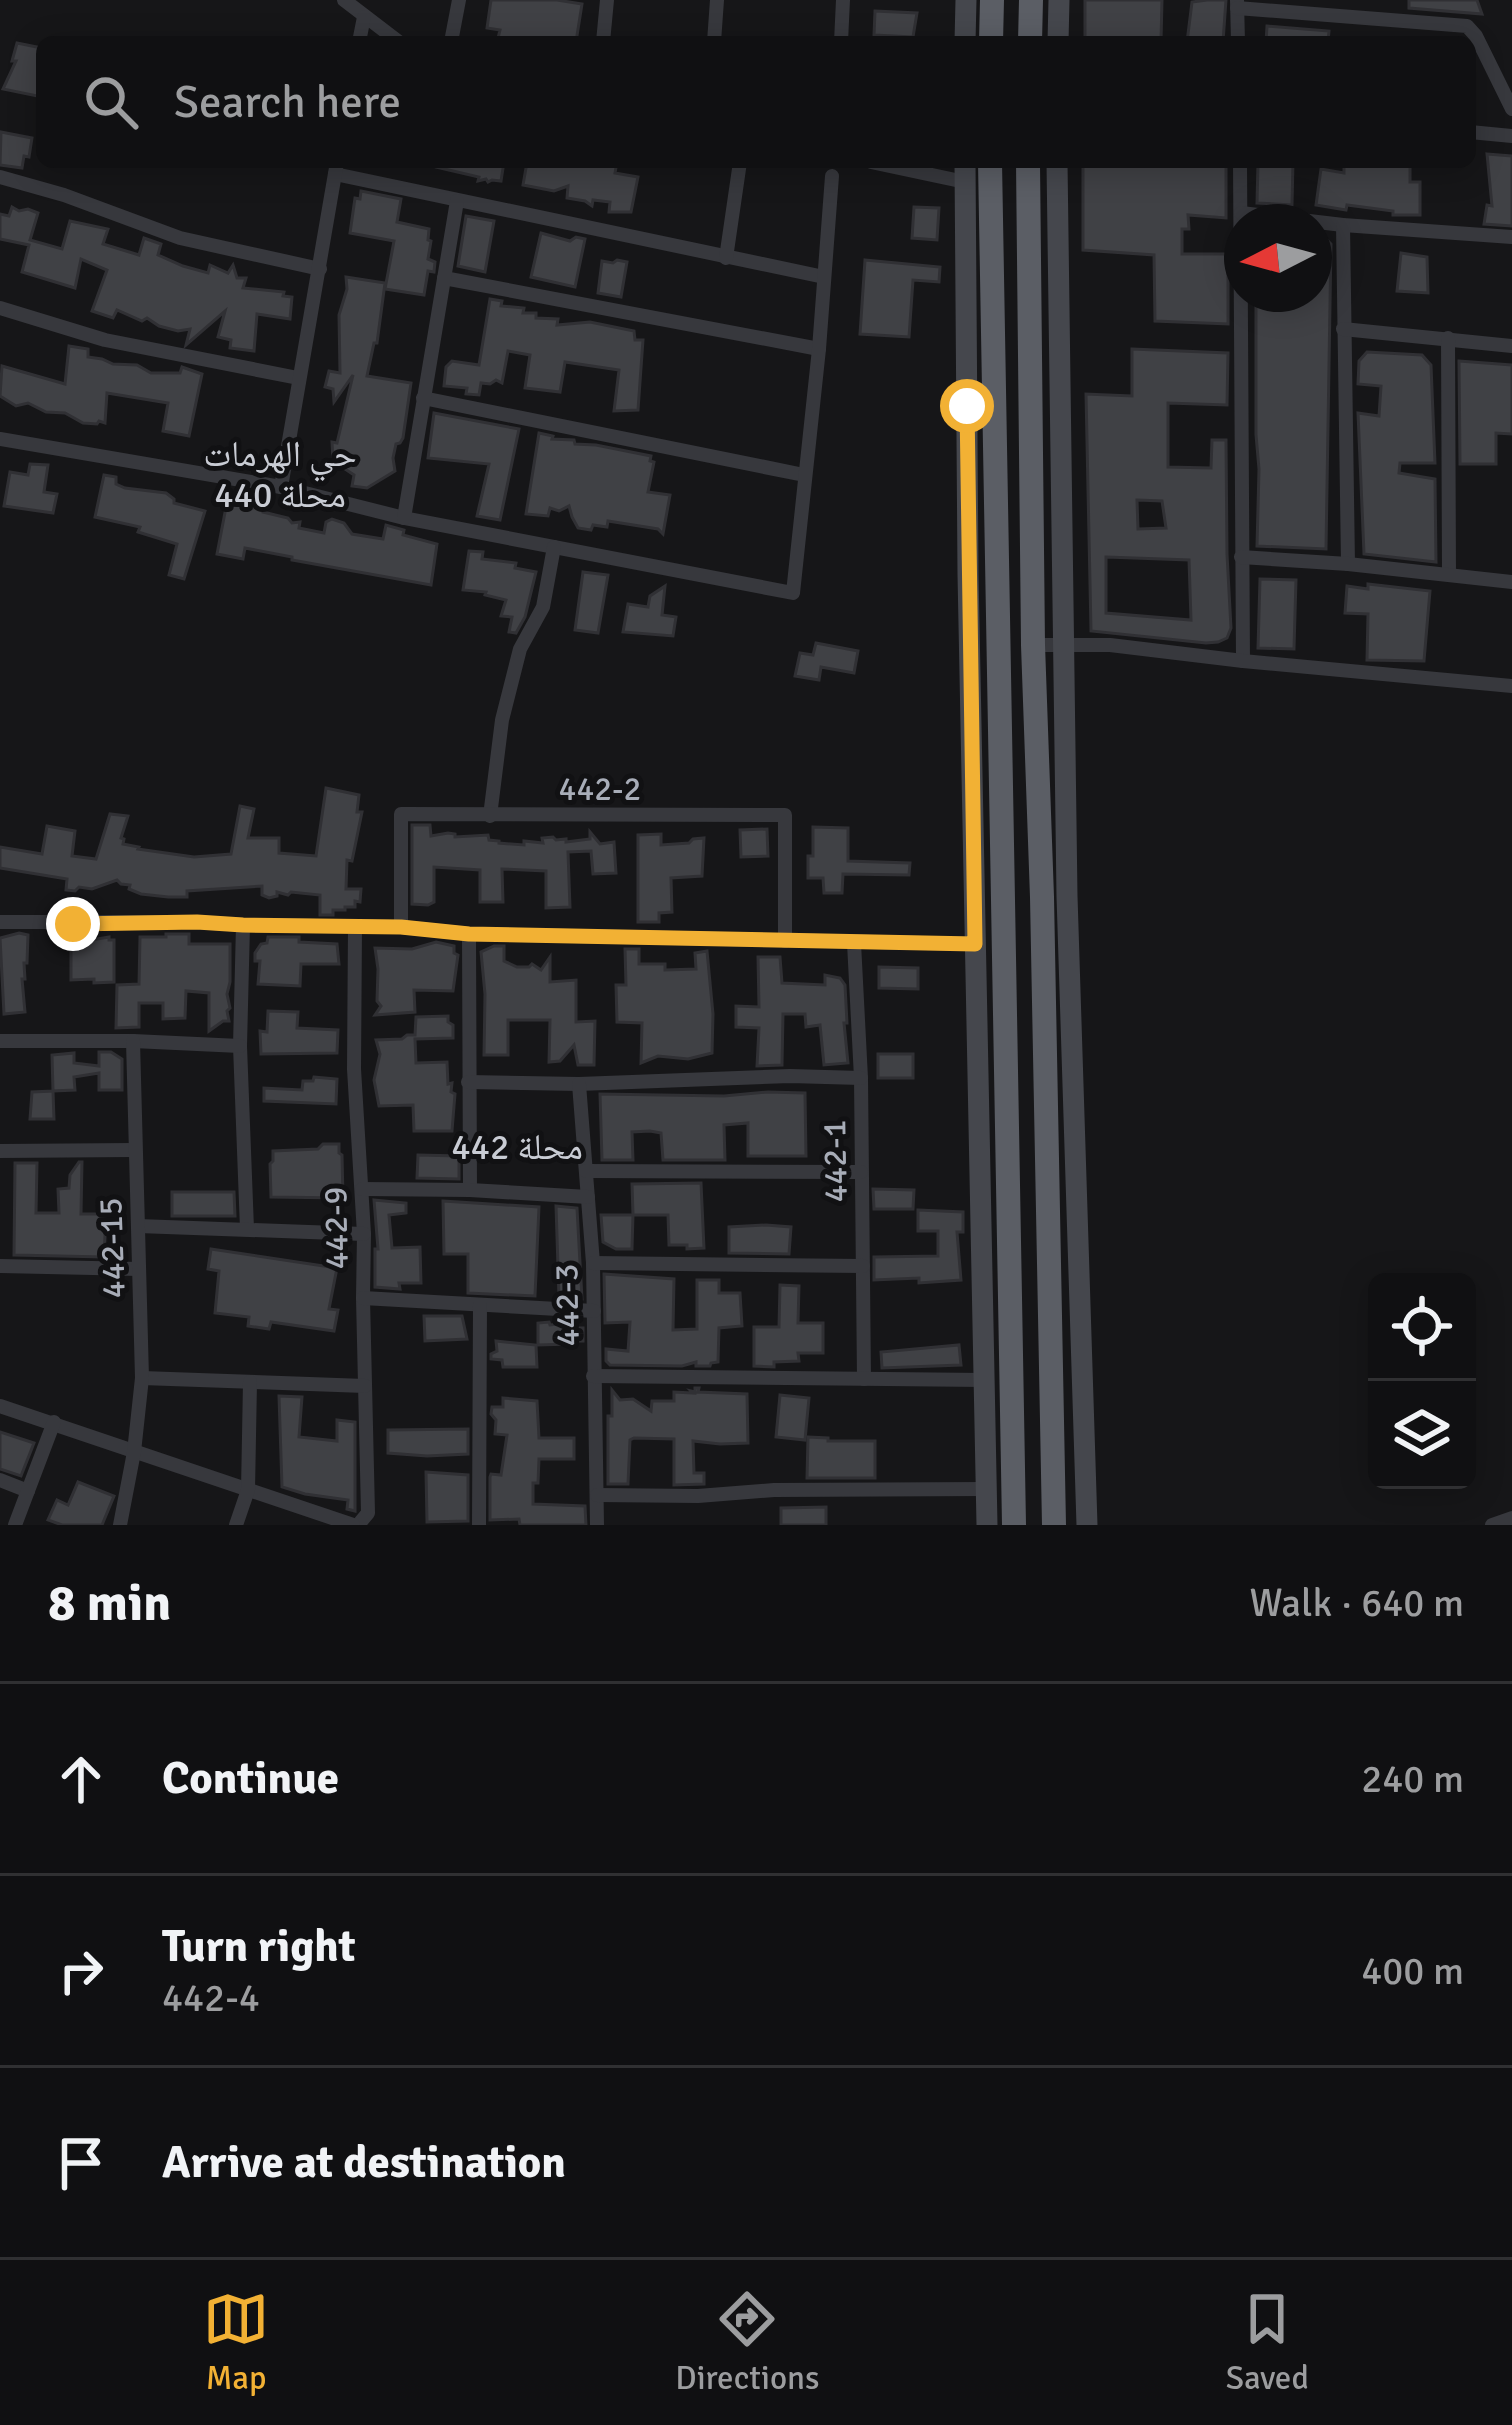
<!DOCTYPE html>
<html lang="en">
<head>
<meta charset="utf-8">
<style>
	:root { --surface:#101012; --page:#1e1e20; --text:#f1f3f6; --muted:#9c9d9f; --line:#303032; --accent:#f2b134 }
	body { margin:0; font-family:Signika,"Noto Naskh Arabic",sans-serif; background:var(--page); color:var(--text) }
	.controls { position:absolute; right:36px; bottom:36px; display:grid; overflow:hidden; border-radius:18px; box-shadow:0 6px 30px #0003 }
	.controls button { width:108px; height:108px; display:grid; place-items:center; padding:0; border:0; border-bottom:3px solid var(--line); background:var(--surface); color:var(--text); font:60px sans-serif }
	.compass { position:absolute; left:1224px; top:204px; width:108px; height:108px; border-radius:50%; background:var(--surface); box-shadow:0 6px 30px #0003; rotate:264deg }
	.stop { position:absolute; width:36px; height:36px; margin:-27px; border:9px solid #f2b134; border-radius:50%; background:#fff }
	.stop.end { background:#f2b134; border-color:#fff; box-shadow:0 3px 12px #0008 }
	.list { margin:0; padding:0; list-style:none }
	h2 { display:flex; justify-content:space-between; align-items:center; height:156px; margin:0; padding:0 48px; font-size:51px }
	h2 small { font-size:39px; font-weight:400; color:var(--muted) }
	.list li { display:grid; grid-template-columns:78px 1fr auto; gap:36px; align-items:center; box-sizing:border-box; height:192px; padding:0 48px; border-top:3px solid var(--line) }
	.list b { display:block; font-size:45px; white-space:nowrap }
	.list p { margin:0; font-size:39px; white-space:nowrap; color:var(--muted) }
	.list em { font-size:39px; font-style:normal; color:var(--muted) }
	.icon { flex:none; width:66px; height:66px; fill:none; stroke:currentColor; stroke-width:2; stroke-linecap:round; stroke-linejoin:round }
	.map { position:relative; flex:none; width:1512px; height:1525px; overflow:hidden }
	.search { position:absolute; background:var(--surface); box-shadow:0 6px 30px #0003; left:36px; right:36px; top:36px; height:132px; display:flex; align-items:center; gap:30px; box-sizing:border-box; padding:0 42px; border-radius:18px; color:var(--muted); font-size:45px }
	.sheet { height:732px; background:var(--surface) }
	nav { display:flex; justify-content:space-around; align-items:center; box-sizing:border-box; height:168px; border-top:3px solid var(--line); background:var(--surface); font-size:33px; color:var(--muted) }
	nav a { display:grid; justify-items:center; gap:6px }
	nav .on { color:var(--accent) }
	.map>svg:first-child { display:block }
	.building { fill:#404145; stroke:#303034; stroke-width:3; fill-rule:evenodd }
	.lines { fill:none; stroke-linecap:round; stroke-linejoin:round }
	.minor { stroke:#37383d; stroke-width:14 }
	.secondary { stroke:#45474d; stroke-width:21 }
	.trunk { stroke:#5b5e65; stroke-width:24 }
	.route { stroke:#f2b134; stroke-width:15 }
	.labels { text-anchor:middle; stroke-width:10; stroke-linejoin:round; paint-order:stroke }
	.street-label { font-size:33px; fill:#a8adb8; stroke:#111113 }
	.neighbourhood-label { font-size:36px; fill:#c9ccd4; stroke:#111113 }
</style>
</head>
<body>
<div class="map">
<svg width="1512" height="1525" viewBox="0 0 1512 1525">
	<rect width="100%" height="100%" fill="#161618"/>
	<!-- building -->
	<g class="building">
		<path d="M491,0H557L582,4L576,42H497L500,30L487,28Z"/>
		<path d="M1085,0H1162L1161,42H1085Z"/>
		<path d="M1207,0H1226L1223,42H1187L1192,2Z"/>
		<path d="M1409,0H1477L1482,14L1409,8Z"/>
		<path d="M875,11L917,13L913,37L874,35Z"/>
		<path d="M1267,26L1329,31L1328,42H1266Z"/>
		<path d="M17,43L42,48V97L3,89L16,61H12Z"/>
		<path d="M1,132L32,138L29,157L24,156L22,168L0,165Z"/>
		<path d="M1487,154L1512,156V226L1484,224L1487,205L1492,206Z"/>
		<path d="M436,162H504L501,181L492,180L488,182L486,179L478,181L479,177L436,167Z"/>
		<path d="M527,162H617L615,173L638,177L631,212H609L610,202L593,200L592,206L585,201L567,198L568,186L554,191L523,185Z"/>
		<path d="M1083,162H1226V218L1188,215L1189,229H1182V254H1228V324L1155,321L1154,255L1083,250Z"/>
		<path d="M1258,162H1293L1292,205L1257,203Z"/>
		<path d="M1344,162H1410V182H1420V215H1393V211L1347,205L1346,210L1316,205L1321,169L1344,173Z"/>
		<path d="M361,191L401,199L397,222L429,229L428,240L431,241L428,259L435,262L434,272L428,271L424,295L385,289L394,241L350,233L355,198L360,199Z"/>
		<path d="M12,207L19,211L28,209L38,213L30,240L62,249L70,221L108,229L103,244L139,255L144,238L161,244L158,255L183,266L208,273L210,265L228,273L233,265L237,278H246L243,288L284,292L283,296L292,297L290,319L257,314L254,351L230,348L231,340L218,337L225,311L186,345L190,329L178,331L159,326L147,318L142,321L117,310L113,318L92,311L107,270L81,259L75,288L22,272L29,245L0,239V214L9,216Z"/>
		<path d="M914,207L939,208L937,240L912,238Z"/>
		<path d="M466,216L494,221L485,272L458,266Z"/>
		<path d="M541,233L570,241L576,237L585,239L575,287L531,277Z"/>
		<path d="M1314,237L1325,238L1331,244L1326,549L1257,546L1259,469L1256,435V294H1314Z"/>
		<path d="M1401,253L1427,257L1428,293L1397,291Z"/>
		<path d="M617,260L627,262L621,297L598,293L602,261L613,263Z"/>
		<path d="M865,260L940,267L939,282L913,280L909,337L860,334Z"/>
		<path d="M346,277L385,283L377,343H374L367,376L411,383L403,438L400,443L396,444L393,458L395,471L367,488L352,486L354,475L333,461L332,442L337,443L353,375L334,402L333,389L325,387L329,371L340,373L339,315L347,289Z"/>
		<path d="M490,299L502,301L501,306L524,308L523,313H536V318L558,319L557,325L590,322L634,331L635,340H643L638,410L614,411L619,370L565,362L560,392L525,388L530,355L508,351L502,383L496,380L490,384L481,383L479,395L466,394L467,388L444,386L446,367L452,361L479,365Z"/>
		<path d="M69,346L88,349V357L102,359L113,364L137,365L151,373H180L182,367L202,374L189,436L163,431L168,403L107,393L105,423L99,421L97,424L83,423L65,413L46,412L28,403L16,406L0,396L2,366L65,384Z"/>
		<path d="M1132,349L1228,353L1227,405L1168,403V467L1211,468L1212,440H1226L1227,554L1231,628L1227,638L1218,642L1206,643L1091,631L1086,394L1132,396ZM1137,500L1162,501L1166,528L1138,529ZM1106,557L1189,560L1191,620L1106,613Z"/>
		<path d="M1367,352L1422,355L1431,365L1435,463H1400L1399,473L1435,479L1436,562L1364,554L1358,413L1379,416L1381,386L1358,384L1359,361Z"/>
		<path d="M1459,361L1512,365V434L1496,433V464H1460Z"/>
		<path d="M434,413L519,429L500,520L477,516L489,464L428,458Z"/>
		<path d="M539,433L553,436L552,439L574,440L575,444L596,445L651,456L650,461L654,462L648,492L670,495L663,534L658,529L608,521L607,527L593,525L591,530L578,528L572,517L569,506L559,511L550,508L548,516L526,514Z"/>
		<path d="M30,464L48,465L44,492L57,494L53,513L4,506L10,472L28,475Z"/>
		<path d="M104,475L116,477V484L125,488L166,493L174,499V503L205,511L184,579L169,575L177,544L138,532L140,527L95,517Z"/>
		<path d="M253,501H264L263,512L288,518L292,523L300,522L299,528L324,533L326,522L332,519L344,523L352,534L383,539L386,525L404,530L403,535L437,544L431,585L292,560V557L245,548L243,559L217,554L227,502L252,508Z"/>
		<path d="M469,551L483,552L482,559L516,563L515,568L536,572L525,617L516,633L509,632L512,617L501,616L506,600L485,595L486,592L463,590Z"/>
		<path d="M583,572L608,575L598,633L575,630Z"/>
		<path d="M1260,579L1296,580L1294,649L1258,648Z"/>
		<path d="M1368,584L1430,591L1424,661L1367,660L1368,614L1345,613L1347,586L1368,589Z"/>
		<path d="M665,586L662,615L676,617L673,636L623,632L628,604L648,607L650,596Z"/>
		<path d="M816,643L858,651L854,673L821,667L819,680L795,676L800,653L813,655Z"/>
		<path d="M326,788L359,795L357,812H362L352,861L347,860L346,889H361L360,902L355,901V907H345V910H333V915H320V895L291,892L288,895L277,892V896L269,898L262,895V886L187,891V897H168L141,894L129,889L130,885L121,884L117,880L92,889L79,887L75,891L66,890L67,879L0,868V847L42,854L47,826L75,831L72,856L96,859L110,814L128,816L121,838L124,839L123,844L139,847L138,849L194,857L231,854L240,806L254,809L248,838H279V853L316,856Z"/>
		<path d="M412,825H430L431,836L448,833L455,834V837L488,835L489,840L499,841V843L524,845V841L543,843L542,838L553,837L556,840L566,839V842L590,839V832L600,844L614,842L616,873L593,874L591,851L568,852L570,907L546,908V871L502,869L503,902H480V870L434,867V902L428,905L412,904Z"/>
		<path d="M813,827L848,828V861L910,863L909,875L843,874L842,893H824L823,878H808V856H813Z"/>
		<path d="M767,829L768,856L741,857L740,830Z"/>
		<path d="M661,834V845L689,843L693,839L704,838L702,876L671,878L672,912L659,913V922H638V835Z"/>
		<path d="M19,933L28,935L27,963H24L25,979H22L25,1012L4,1014L0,938Z"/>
		<path d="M166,934H189V944H230V982L227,994L230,1008L227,1011L229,1021H223L209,1031V993L186,991L185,1018L163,1019V1003H139V1027L116,1028L117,985L139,984L140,937H166Z"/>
		<path d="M80,937L91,940L109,937V940H114V982L94,983V979L71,980V944Z"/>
		<path d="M268,937H299V942L337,944L339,964H301L300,986L258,984L260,961H255V953L261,944L267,943Z"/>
		<path d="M436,942L454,946V953L458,955L453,991L414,990L415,1012L375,1015L381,1006L377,1001L378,969L375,948L412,949Z"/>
		<path d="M494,946H504V961L517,967H529L532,964L541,970L550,957V982L576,980V1022L595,1021L594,1065H578L574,1045L560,1061L549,1062L550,1020H508V1055H484L485,994L481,952Z"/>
		<path d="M625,949H639V964H665V970L696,969L695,953L707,951L713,1014L712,1053L688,1059L658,1056L641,1063L642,1023L617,1022L616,985H626Z"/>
		<path d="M758,957H780L782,983L825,985V975L840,978L845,985L847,1023H844L848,1063L824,1065L820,1025L806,1027L805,1014H783L782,1065L757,1066L759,1028L736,1027V1006L759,1007Z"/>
		<path d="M879,967L918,968V989L879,988Z"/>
		<path d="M268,1011L298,1012L297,1028L338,1030L337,1053L261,1054L260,1031L267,1032Z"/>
		<path d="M448,1016V1022L453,1025V1038L415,1039L416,1063L447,1062L448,1084L452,1083L451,1092L455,1094L452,1131H414L413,1105L379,1106L374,1080L380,1054L376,1040L402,1039L407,1035H415L416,1017Z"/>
		<path d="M99,1052H111L122,1059V1090H99V1073L74,1077L75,1090L53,1091L54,1119H30L32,1092L53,1091L52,1055L74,1053V1063L99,1066Z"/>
		<rect x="878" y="1054" width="35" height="24"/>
		<path d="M314,1077L337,1079L336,1104L264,1101V1088L302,1090L303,1081H313Z"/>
		<path d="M768,1092L805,1093L806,1156H748V1123L724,1125L725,1160H663L661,1133L650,1131L632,1132L633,1160H602L600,1094L724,1096Z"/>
		<path d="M323,1144H339V1153L342,1155L343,1198L271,1197L270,1164L273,1161V1151L318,1149Z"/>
		<path d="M418,1155L459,1156V1179L417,1178Z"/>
		<path d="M79,1162H82L81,1214H106L104,1257L14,1255L15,1163H37L36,1213H59L58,1189L69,1188L70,1175Z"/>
		<path d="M701,1183L704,1248L687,1249V1245H669L668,1215H633L632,1249H616L603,1242L601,1215H633L632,1184Z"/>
		<path d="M873,1189L914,1190L913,1209H874Z"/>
		<path d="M172,1192H234L235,1216H172Z"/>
		<path d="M374,1200L406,1203V1213L389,1215L392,1248L420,1247L421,1283H399L400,1289L375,1287V1249H378Z"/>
		<path d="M443,1201L539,1207L535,1296L468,1293V1254H444Z"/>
		<path d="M556,1206L577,1208L582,1299L559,1298Z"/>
		<path d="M918,1210L963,1212V1232H957L961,1280L919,1283V1278L874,1280V1257L938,1256V1231H918Z"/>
		<path d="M766,1225L791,1227L789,1254L729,1253V1227Z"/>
		<path d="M211,1249L337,1268L329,1309L338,1310L334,1331L271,1322L269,1329L248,1326L249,1317L215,1313L219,1271L208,1269Z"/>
		<path d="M604,1274L674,1279L673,1330L697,1329V1280H719V1293H740L742,1326L719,1328L718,1362L711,1363L710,1366H696V1362L682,1366L610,1365L606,1361V1349L628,1351L630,1322L605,1323Z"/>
		<path d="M780,1285L799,1286L798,1323H823V1353H798L799,1361L774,1362V1367L754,1366V1327H779Z"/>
		<path d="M424,1316H462L467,1339L425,1341Z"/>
		<path d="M549,1322L550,1325L568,1323L571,1328H583V1341H571V1344L538,1345V1323Z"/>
		<path d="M496,1341L536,1345L537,1367H503L502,1360L491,1359V1354L497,1351Z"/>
		<path d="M959,1345L961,1365L882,1368L881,1352Z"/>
		<path d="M695,1388H699L698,1392L747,1394L748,1443L720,1444L693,1441L694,1473H704V1484L674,1485V1439L634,1438L630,1440L628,1484H608V1416H612V1390L620,1400L633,1399L651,1411L652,1401H674V1392L693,1393L691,1391L695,1392Z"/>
		<path d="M780,1395L809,1398L805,1440L776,1437Z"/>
		<path d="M279,1396L302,1397L299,1437L337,1441V1420L355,1422V1511L347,1509L348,1500L305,1494L282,1487Z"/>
		<path d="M503,1398L537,1401L539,1438H574V1459H539L538,1483H533V1504L585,1506L586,1525H520L519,1519L490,1520V1477L491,1474L501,1475L507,1435L495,1434L496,1420L491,1414L492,1407H503Z"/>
		<path d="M468,1429V1454L427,1456L388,1453V1430Z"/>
		<path d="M0,1432L34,1443L21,1476L0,1469Z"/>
		<path d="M808,1437L828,1438V1441H875V1478H807Z"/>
		<path d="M426,1472L468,1475V1521L427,1522Z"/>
		<path d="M78,1482L114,1496L102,1525H62L48,1520L57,1500L68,1505Z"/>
		<path d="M826,1507V1525H781V1508Z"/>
	</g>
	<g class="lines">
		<!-- minor -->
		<g class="minor">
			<path d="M344,0L399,42"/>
			<path d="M1237,0L1238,42"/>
			<path d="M1237,8L1467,26L1476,36L1512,109"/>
			<path d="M359,42L364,17"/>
			<path d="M451,42L459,0"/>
			<path d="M603,42L607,0"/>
			<path d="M714,42L717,0"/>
			<path d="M841,42L843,0"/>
			<path d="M1470,132L1512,136"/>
			<path d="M871,162L965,182"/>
			<path d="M1240,162L1243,661"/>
			<path d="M335,174L824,277"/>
			<path d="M0,177L64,195L180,238L320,269"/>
			<path d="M1241,213L1343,225L1512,237"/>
			<path d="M1343,225L1348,564"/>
			<path d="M726,258L740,162"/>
			<path d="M444,278L819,349"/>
			<path d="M0,308L105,340L298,378"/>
			<path d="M1343,329L1512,346"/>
			<path d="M1448,338L1449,574"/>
			<path d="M423,398L804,475"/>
			<path d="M0,439L281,487L404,518L793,593L819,349L832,176"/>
			<path d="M281,487L337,162"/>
			<path d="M404,518L457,201"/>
			<path d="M1241,557L1348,564L1512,582"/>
			<path d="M1033,645H1110L1243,661L1512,686"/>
			<path d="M490,816L502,720L520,649L543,607L554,547"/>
			<path d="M0,922H197L243,925L401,927L469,934L975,944"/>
			<path d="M243,925L240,1046L247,1229"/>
			<path d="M355,927L354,1069L364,1234L363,1298L368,1513L358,1525"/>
			<path d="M401,927V814L785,815V941"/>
			<path d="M469,934L470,1190"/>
			<path d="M854,943L861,1078L864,1379"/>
			<path d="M0,1041H133L240,1046"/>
			<path d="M468,1082L579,1084L790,1076L861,1078"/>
			<path d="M579,1084L593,1263L597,1525"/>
			<path d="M0,1151L134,1150"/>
			<path d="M586,1171L861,1172"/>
			<path d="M362,1189L470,1190L588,1197"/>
			<path d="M138,1226L364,1234"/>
			<path d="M593,1263L863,1266"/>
			<path d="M0,1266L139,1269"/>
			<path d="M363,1298L594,1311"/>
			<path d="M593,1376L984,1380"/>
			<path d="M142,1378L365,1386"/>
			<path d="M0,1406L353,1525"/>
			<path d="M0,1480L28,1491"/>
			<path d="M597,1495L698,1496L774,1490L986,1489"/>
			<path d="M15,1525L54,1422"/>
			<path d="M120,1525L134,1452L142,1378L133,1041"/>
			<path d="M236,1525L248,1490L250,1382"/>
			<path d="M479,1525L480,1305"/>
			<path d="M1492,1525L1512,1518"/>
		</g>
		<!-- secondary -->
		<g class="secondary">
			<path d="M965,42L966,0"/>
			<path d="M1058,42L1059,0"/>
			<path d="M965,162L968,574L987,1525"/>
			<path d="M1057,162L1067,896L1087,1525"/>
		</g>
		<!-- trunk -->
		<g class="trunk">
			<path d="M991,42L992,0"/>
			<path d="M1030,42L1031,0"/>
			<path d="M990,162L1014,1525"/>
			<path d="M1028,162L1033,645L1042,897L1054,1525"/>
		</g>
	</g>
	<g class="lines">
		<!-- route -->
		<path class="route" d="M73,924L197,922L243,925L401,927L469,934L975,944L967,406"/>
	</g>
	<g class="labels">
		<!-- street labels -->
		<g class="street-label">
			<text x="600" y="800">442-2</text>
			<text transform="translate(834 1161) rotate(-91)" y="12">442-1</text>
			<text transform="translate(335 1228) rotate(-91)" y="12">442-9</text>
			<text transform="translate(111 1248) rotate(-92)" y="12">442-15</text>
			<text transform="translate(566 1305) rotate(-91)" y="12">442-3</text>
		</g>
		<!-- neighbourhood labels -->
		<g class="neighbourhood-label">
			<text x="280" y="466">حي الهرمات<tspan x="280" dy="41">محلة 440</tspan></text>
			<text x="517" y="1159">محلة 442</text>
		</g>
	</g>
</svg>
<div class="controls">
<button><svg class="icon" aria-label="locate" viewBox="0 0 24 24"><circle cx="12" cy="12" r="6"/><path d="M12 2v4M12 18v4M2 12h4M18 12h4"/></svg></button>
<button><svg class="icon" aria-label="layers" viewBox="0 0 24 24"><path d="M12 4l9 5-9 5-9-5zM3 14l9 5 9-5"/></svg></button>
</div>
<svg class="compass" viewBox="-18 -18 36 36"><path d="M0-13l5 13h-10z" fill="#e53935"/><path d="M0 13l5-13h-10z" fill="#9c9d9f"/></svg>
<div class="stop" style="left:967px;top:406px"></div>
<div class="stop end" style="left:73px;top:924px"></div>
<div class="search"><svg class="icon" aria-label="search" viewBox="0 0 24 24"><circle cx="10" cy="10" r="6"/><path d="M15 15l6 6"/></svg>Search here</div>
</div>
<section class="sheet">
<h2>8 min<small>Walk · 640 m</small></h2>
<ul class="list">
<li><svg class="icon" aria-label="ahead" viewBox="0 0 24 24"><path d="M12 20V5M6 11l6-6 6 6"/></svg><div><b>Continue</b></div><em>240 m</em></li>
<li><svg class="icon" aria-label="right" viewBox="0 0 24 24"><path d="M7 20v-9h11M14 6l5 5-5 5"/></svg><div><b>Turn right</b><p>442-4</p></div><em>400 m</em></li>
<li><svg class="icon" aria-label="arrive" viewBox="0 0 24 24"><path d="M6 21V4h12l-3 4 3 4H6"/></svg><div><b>Arrive at destination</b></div></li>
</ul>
</section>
<nav>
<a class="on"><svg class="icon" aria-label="map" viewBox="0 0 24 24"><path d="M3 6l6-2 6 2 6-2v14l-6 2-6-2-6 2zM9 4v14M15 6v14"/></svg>Map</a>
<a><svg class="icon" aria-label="directions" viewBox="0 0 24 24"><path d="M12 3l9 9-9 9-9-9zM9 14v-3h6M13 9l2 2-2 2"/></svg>Directions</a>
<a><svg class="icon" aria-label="saved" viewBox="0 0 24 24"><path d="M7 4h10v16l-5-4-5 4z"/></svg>Saved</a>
</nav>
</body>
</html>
